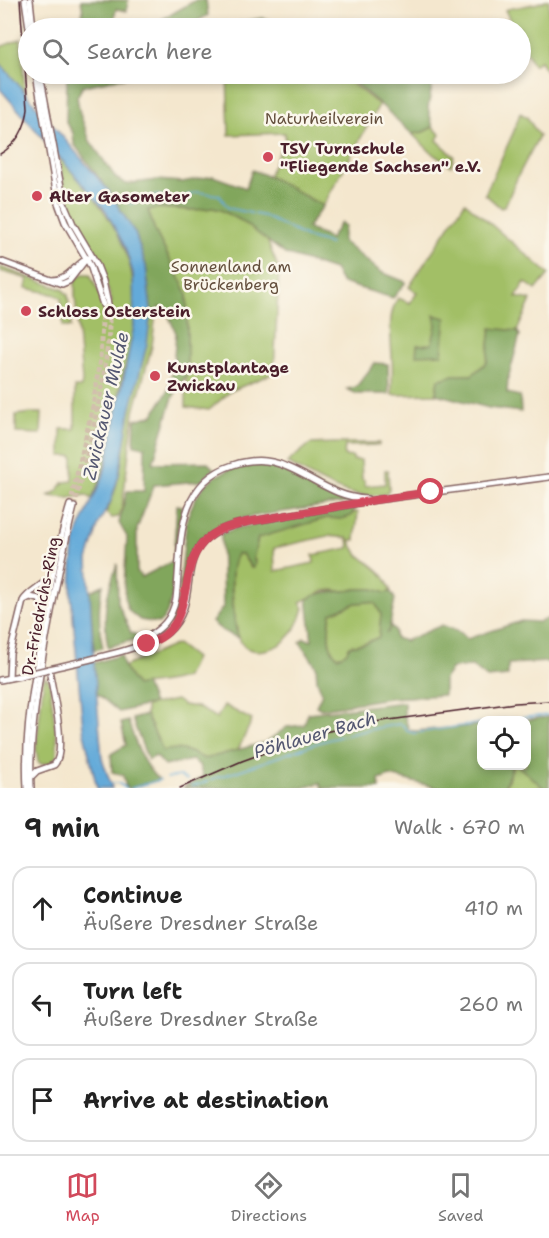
<!DOCTYPE html>
<html lang="en">
<head>
<meta charset="utf-8">
<style>
	:root { --surface:#fff; --page:#f2f2f2; --text:#222; --muted:#767676; --line:#e0e0e0; --accent:#d1495b }
	body { margin:0; font-family:"Shantell Sans",sans-serif; background:var(--page); color:var(--text) }
	.controls { position:absolute; right:18px; bottom:18px; display:grid; overflow:hidden; border-radius:12px; box-shadow:0 3px 9px #0003 }
	.controls button { width:54px; height:54px; display:grid; place-items:center; padding:0; border:0; border-bottom:2px solid var(--line); background:var(--surface); color:var(--text); font:30px sans-serif }
	.stop { position:absolute; width:18px; height:18px; margin:-14px; border:4px solid #d1495b; border-radius:50%; background:#fff }
	.stop.end { background:#d1495b; border-color:#fff; box-shadow:0 2px 6px #0008 }
	.list { margin:0; padding:0; list-style:none }
	h2 { display:flex; justify-content:space-between; align-items:center; height:78px; margin:0; padding:0 24px; font-size:26px }
	h2 small { font-size:20px; font-weight:400; color:var(--muted) }
	.list li { display:grid; grid-template-columns:39px 1fr auto; gap:18px; align-items:center; box-sizing:border-box; height:84px; margin:0 12px 12px; padding:0 12px; border:2px solid var(--line); border-radius:18px }
	.list b { display:block; font-size:22px; white-space:nowrap }
	.list p { margin:0; font-size:20px; white-space:nowrap; color:var(--muted) }
	.list em { font-size:20px; font-style:normal; color:var(--muted) }
	.icon { flex:none; width:33px; height:33px; fill:none; stroke:currentColor; stroke-width:2; stroke-linecap:round; stroke-linejoin:round }
	.map { position:relative; flex:none; width:549px; height:788px; overflow:hidden }
	.search { position:absolute; background:var(--surface); box-shadow:0 3px 9px #0003; left:18px; right:18px; top:18px; height:66px; display:flex; align-items:center; gap:15px; box-sizing:border-box; padding:0 21px; border-radius:33px; color:var(--muted); font-size:22px }
	.sheet { height:366px; background:var(--surface) }
	nav { display:flex; justify-content:space-around; align-items:center; box-sizing:border-box; height:84px; border-top:2px solid var(--line); background:var(--surface); font-size:16px; color:var(--muted) }
	nav a { display:grid; justify-items:center; gap:3px }
	nav .on { color:var(--accent) }
	.map>svg:first-child { display:block }
	.green { fill:#a2bf66; stroke:#766f48; stroke-width:1.5; fill-rule:evenodd }
	.forest { fill:#81a65b; stroke:#666243; stroke-width:1.5; fill-rule:evenodd }
	.water { fill:#63aad9; stroke:#566482; stroke-width:1.5 }
	.lines { fill:none; stroke-linecap:round; stroke-linejoin:round }
	.stream { stroke:#63aad9; stroke-width:1.5 }
	.primary-tunnel { stroke:#d2bfad; stroke-width:5; stroke-dasharray:5 2.5; stroke-linecap:butt }
	.secondary-casing { stroke:#866564; stroke-width:8 }
	.primary-casing { stroke:#866564; stroke-width:8 }
	.secondary { stroke:#fff; stroke-width:5 }
	.primary { stroke:#fff; stroke-width:5 }
	.tram { stroke:#4a1f2b; stroke-width:1.5 }
	.rail { stroke:#4a1f2b; stroke-width:1.5 }
	.primary-bridge-casing { stroke:#866564; stroke-width:8; stroke-linecap:butt }
	.primary-bridge { stroke:#fff; stroke-width:5 }
	.route { stroke:#d1495b; stroke-width:8 }
	.poi-dot { fill:#d1495b; stroke:#fbf7ec; stroke-width:2 }
	.labels { text-anchor:middle; stroke-width:5; stroke-linejoin:round; paint-order:stroke }
	.park-label { font-size:16px; fill:#644f3d; stroke:#fbf7ec }
	.poi-label { font-size:16px; font-weight:bold; fill:#4a1f2b; stroke:#fbf7ec; text-anchor:start }
	.street-label { font-size:16px; fill:#4a1f2b; stroke:#fbf7ec }
	.water-label { font-size:18px; font-style:italic; fill:#545771; stroke:#fbf7ec }
</style>
</head>
<body>
<div class="map">
<svg width="549" height="788" viewBox="0 0 549 788">
	<rect width="100%" height="100%" fill="#fbf7ec"/>
	<filter id="ink" filterUnits="userSpaceOnUse"><feTurbulence type="fractalNoise" baseFrequency=".0167" numOctaves="2"/><feDisplacementMap in="SourceGraphic" scale="12" xChannelSelector="R" yChannelSelector="G"/><feConvolveMatrix kernelMatrix="1 2 1 2 8 2 1 2 1" color-interpolation-filters="sRGB"/></filter>
	<filter id="wash" filterUnits="userSpaceOnUse"><feTurbulence type="fractalNoise" baseFrequency=".008" numOctaves="4" result="noise"/><feDisplacementMap in="SourceGraphic" scale="24" xChannelSelector="R" yChannelSelector="G"/><feGaussianBlur stdDeviation="1.35" result="paint"/><feColorMatrix in="noise" values="0 0 0 0 0 0 0 0 0 0 0 0 0 0 0 0 0 1.4 0 .05"/><feComposite in="paint" operator="in"/></filter>
	<g filter="url(#wash)">
		<rect width="100%" height="100%" fill="#f4e7ce"/>
		<!-- green -->
		<g class="green">
			<path d="M546,0H549V75L540,61L533,65L521,41L520,28H514L505,10C519,5 532,7 546,0Z"/>
			<path d="M21,39L25,93L0,63V47Z"/>
			<path d="M227,74H340L379,105L323,206L268,176L285,139V133L229,135Z"/>
			<path d="M520,113L527,117L539,136L518,176L505,206L501,208L485,194L514,131Z"/>
			<path d="M433,127L440,134L437,140L454,156L451,166L434,155L412,134L423,132Z"/>
			<path d="M59,157C107,211 141,248 134,326C132,347 124,367 120,388C113,426 109,464 92,499L86,495L68,498L48,496L57,491L64,482L73,481V456H61V429H75V387H81L82,381L75,296V281L82,274H90L105,305L112,302L96,252L71,210L65,191Z"/>
			<path d="M465,202L549,274L536,290L525,282L516,297L531,300L517,331L491,329L487,362L472,375H453L438,380L436,394L392,395C392,382 393,369 392,356C391,337 387,315 398,298L410,303L417,293L409,287Z"/>
			<path d="M151,208L195,210L213,208L221,210L240,220L267,240L279,270L274,373L231,391L209,410L186,407L187,293L155,231L148,210Z"/>
			<path d="M0,267L62,289L68,295L71,327H63L61,299L56,295L26,288L28,279L0,271Z"/>
			<path d="M151,311L156,312L152,346L134,412L122,508L118,517L112,518L106,513C122,481 123,445 130,410C137,377 148,345 151,311Z"/>
			<path d="M32,413H42L41,434L16,433V415Z"/>
			<path d="M334,443H379V445L345,446L344,456L353,457V460H361L362,479L364,480L365,486L385,484V470H388L389,489L386,494C348,502 319,480 287,463L310,444Z"/>
			<path d="M355,512H358L355,540H350C358,565 382,561 391,592L385,593L373,589H356L345,592L333,590L324,591L300,602L304,608C301,619 295,632 286,640C276,649 253,656 243,645C234,636 230,576 233,562C233,561 237,555 237,554H242L251,568L258,538C278,532 307,521 327,518C338,517 346,521 355,512ZM328,536L348,538L349,548L313,555L314,563L275,571L274,548Z"/>
			<path d="M367,602L375,603L381,614L379,637L366,643L350,646L346,653L338,657C325,648 329,626 331,613L356,603Z"/>
			<path d="M177,644L195,658L186,677C170,683 153,683 136,686L123,667Z"/>
			<path d="M44,677L49,680L50,686L57,740V756L51,763L41,764L38,762L36,748Z"/>
			<path d="M176,700L183,705L197,707L217,718L224,705L252,720L238,750L205,759L187,751H163L146,715V706Z"/>
			<path d="M513,766H518L544,788H505Z"/>
		</g>
		<!-- forest -->
		<g class="forest">
			<path d="M81,0H128L127,11L116,9L113,28H79L78,24L83,12Z"/>
			<path d="M196,0H206L208,15L185,28H153L159,21Z"/>
			<path d="M262,18L296,28H224L240,22Z"/>
			<path d="M67,74H141L83,86L77,97L80,114L90,141L116,178L126,184L157,180L182,182L213,176L246,188L252,170L268,176L323,206L307,228L330,239L341,222L345,226L342,241L381,272L406,282L393,298L342,283L334,270L285,254L240,220L221,210L213,208L195,210L160,208L148,210L155,231L187,293V374L173,397L153,463L207,462L214,469L201,481L154,485L137,529V572L142,577L173,561L177,505L183,506L178,527L173,594L167,613L163,620L158,623L140,620L129,611L126,604L124,586L127,537L119,523L127,491H144L145,447L134,445L135,420L153,415L168,391L173,368L176,333L166,310L159,307L157,312L151,311L146,266L135,233L108,190L74,144L73,133L66,122Z"/>
			<path d="M344,74H434L428,108L433,127L423,132L412,134L381,105Z"/>
			<path d="M434,315L446,318L442,354L416,355L417,345L432,344L436,325Z"/>
			<path d="M491,328L517,331L520,335L508,379L507,393L520,396L521,412L489,408L436,394L438,380L453,375H472L487,362Z"/>
			<path d="M375,363L388,364L389,394H357L347,389L356,387Z"/>
			<path d="M261,463C293,468 319,490 350,500V502L248,517L221,524L204,537L192,553L186,567L181,601L172,625L169,623L178,601L187,518L195,499L204,486L216,476L237,466Z"/>
			<path d="M355,508L351,516L341,519L327,518L258,538L253,559L255,560L254,568H252L242,554H237C227,572 233,618 238,638L223,631L212,622L223,607L221,534L236,528Z"/>
			<path d="M117,564L118,603L131,633L135,634L137,639L108,647C102,613 106,596 117,564Z"/>
			<path d="M103,585C97,606 99,627 103,648L94,650L89,592Z"/>
			<path d="M356,589H373L385,593L391,592L395,599L389,630L386,634L391,626L395,631V638L405,641L442,625L461,633L467,639L521,621L539,622L549,618V662L508,664V676L487,678L472,666L452,668L444,679V695L389,698L321,709L316,706L322,693L317,680L316,666L300,642L304,638L312,641L307,599C328,588 336,594 356,589ZM367,602L375,603L381,614L379,637L366,643L350,646L346,653L338,657C325,648 329,626 331,613L356,603Z"/>
			<path d="M121,655L124,667L136,686L145,684L153,704L119,712L96,693L94,663Z"/>
			<path d="M404,702V715L409,730L415,731L481,725L482,766H512L504,788H438L390,776L379,780L380,788H322L320,783L301,788H183L203,777L199,765L192,760L165,766L156,756L148,760L132,719L146,715L163,751C179,746 191,752 205,759L266,742L287,727L304,725L308,713Z"/>
			<path d="M549,717V788H544L518,766H526V720H524Z"/>
			<path d="M128,721C136,743 141,764 159,780L131,788H126L123,775L112,772L111,754L126,745L121,723Z"/>
		</g>
		<!-- water -->
		<path class="water" d="M0,63L108,190L135,233L146,266L151,311L147,344L130,411L119,475L111,501L99,523L88,560L94,663L102,758L112,788H97L83,729L71,595L72,568L74,546L79,529L103,477L108,457L134,326L133,273L125,247L106,211L0,89Z"/>
		<g class="lines">
			<!-- stream -->
			<g class="stream">
				<path d="M130,204C149,195 156,193 176,200L197,192L219,195L228,208L264,216L308,238L330,244"/>
				<path d="M497,720L549,715"/>
				<path d="M167,778L180,776L187,780"/>
				<path d="M110,783H118L126,788"/>
				<path d="M191,786C201,786 212,778 222,776C248,768 274,758 300,749C332,737 365,730 399,724L403,725L407,731L414,733L482,723"/>
				<path d="M131,788L160,780"/>
			</g>
		</g>
	</g>
	<g filter="url(#ink)">
		<g class="lines">
			<!-- primary-tunnel -->
			<g class="primary-tunnel">
				<path d="M70,505L93,406L100,359L103,305"/>
				<path d="M74,507C85,463 97,419 104,374C107,351 111,328 108,304"/>
			</g>
			<!-- secondary casing -->
			<g class="secondary-casing">
				<g id="secondary">
					<path d="M0,261L62,284L69,281L87,258"/>
					<path d="M52,280C68,280 75,265 88,258"/>
				</g>
			</g>
			<!-- primary casing -->
			<g class="primary-casing">
				<g id="primary">
					<path d="M25,0L29,28"/>
					<path d="M30,0L33,28"/>
					<path d="M36,74L58,203L65,222L90,265L103,305"/>
					<path d="M40,74L64,203L73,224L96,263L103,281L108,304"/>
					<path d="M24,600L30,597L39,599L46,610"/>
					<path d="M137,645C157,630 170,626 176,599C182,550 173,484 233,465C251,459 270,459 287,467C316,479 334,497 367,499"/>
					<path d="M9,678L10,654L23,601C28,591 43,586 52,575"/>
					<path d="M0,680L20,676"/>
					<path d="M31,777L37,771L54,765C68,751 52,689 49,669C76,662 150,648 168,632C209,596 160,540 247,522L375,500L549,477"/>
					<path d="M27,788C24,738 32,695 40,645C48,598 56,551 70,505"/>
					<path d="M31,788C29,743 36,700 43,655C52,605 61,556 74,507"/>
				</g>
			</g>
			<!-- secondary -->
			<use href="#secondary" class="secondary"/>
			<!-- primary -->
			<use href="#primary" class="primary"/>
			<!-- tram -->
			<path class="tram" d="M0,154C17,144 26,128 28,108L20,0"/>
			<!-- rail -->
			<path class="rail" d="M180,788L242,761L316,734L360,724L404,718L515,703L549,701"/>
			<!-- primary-bridge casing -->
			<g class="primary-bridge-casing">
				<path id="primary-bridge" d="M20,676L49,669"/>
			</g>
			<!-- primary-bridge -->
			<use href="#primary-bridge" class="primary-bridge"/>
		</g>
	</g>
	<g class="lines" filter="url(#ink)">
		<!-- route -->
		<path class="route" d="M147,644C202,626 172,566 209,537C220,528 233,525 247,522L375,500L431,492"/>
	</g>
	<!-- markers -->
	<g class="poi-dot">
		<circle cx="268" cy="157" r="6"/>
		<circle cx="37" cy="196" r="6"/>
		<circle cx="26" cy="311" r="6"/>
		<circle cx="155" cy="376" r="6"/>
	</g>
	<g class="labels">
		<!-- park labels -->
		<g class="park-label">
			<text x="324" y="124">Naturheilverein</text>
			<text x="231" y="272">Sonnenland am<tspan x="231" dy="18">Brückenberg</tspan></text>
		</g>
		<!-- poi labels -->
		<g class="poi-label">
			<text x="280" y="154">TSV Turnschule<tspan x="280" dy="18">"Fliegende Sachsen" e.V.</tspan></text>
			<text x="49" y="202">Alter Gasometer</text>
			<text x="38" y="317">Schloss Osterstein</text>
			<text x="167" y="373">Kunstplantage<tspan x="167" dy="18">Zwickau</tspan></text>
		</g>
		<!-- street labels -->
		<g class="street-label">
			<text transform="translate(40 606) rotate(-79)" y="6">Dr.-Friedrichs-Ring</text>
		</g>
		<!-- water labels -->
		<g class="water-label">
			<text transform="translate(106 406) rotate(-77)" y="6">Zwickauer Mulde</text>
			<text transform="translate(315 735) rotate(-16)" y="6">Pöhlauer Bach</text>
		</g>
	</g>
</svg>
<div class="controls">
<button><svg class="icon" aria-label="locate" viewBox="0 0 24 24"><circle cx="12" cy="12" r="6"/><path d="M12 2v4M12 18v4M2 12h4M18 12h4"/></svg></button>
</div>
<div class="stop" style="left:431px;top:492px"></div>
<div class="stop end" style="left:147px;top:644px"></div>
<div class="search"><svg class="icon" aria-label="search" viewBox="0 0 24 24"><circle cx="10" cy="10" r="6"/><path d="M15 15l6 6"/></svg>Search here</div>
</div>
<section class="sheet">
<h2>9 min<small>Walk · 670 m</small></h2>
<ul class="list">
<li><svg class="icon" aria-label="ahead" viewBox="0 0 24 24"><path d="M12 20V5M6 11l6-6 6 6"/></svg><div><b>Continue</b><p>Äußere Dresdner Straße</p></div><em>410 m</em></li>
<li><svg class="icon" aria-label="left" viewBox="0 0 24 24"><path d="M17 20v-9H6M10 6l-5 5 5 5"/></svg><div><b>Turn left</b><p>Äußere Dresdner Straße</p></div><em>260 m</em></li>
<li><svg class="icon" aria-label="arrive" viewBox="0 0 24 24"><path d="M6 21V4h12l-3 4 3 4H6"/></svg><div><b>Arrive at destination</b></div></li>
</ul>
</section>
<nav>
<a class="on"><svg class="icon" aria-label="map" viewBox="0 0 24 24"><path d="M3 6l6-2 6 2 6-2v14l-6 2-6-2-6 2zM9 4v14M15 6v14"/></svg>Map</a>
<a><svg class="icon" aria-label="directions" viewBox="0 0 24 24"><path d="M12 3l9 9-9 9-9-9zM9 14v-3h6M13 9l2 2-2 2"/></svg>Directions</a>
<a><svg class="icon" aria-label="saved" viewBox="0 0 24 24"><path d="M7 4h10v16l-5-4-5 4z"/></svg>Saved</a>
</nav>
</body>
</html>
